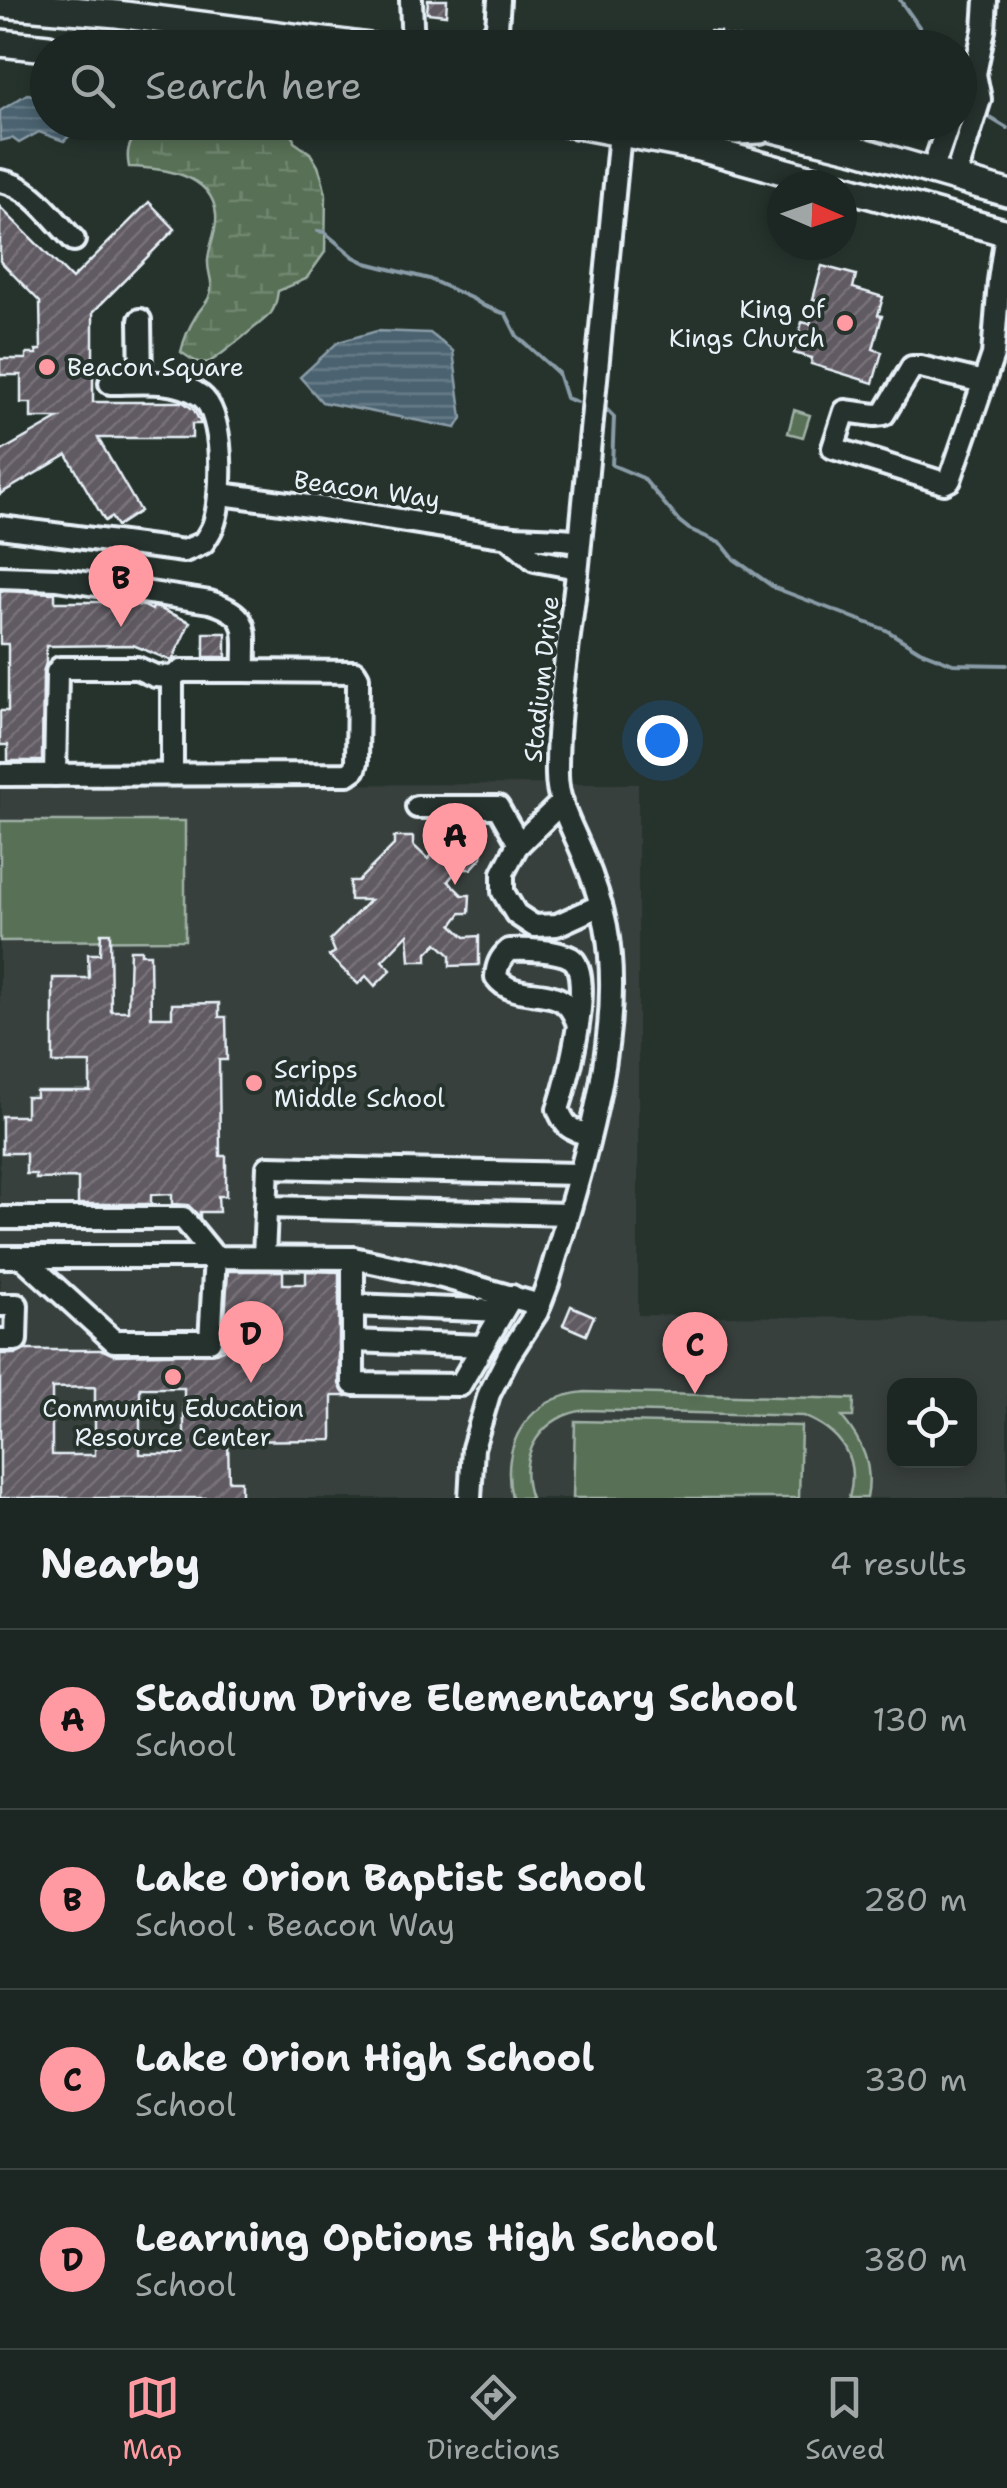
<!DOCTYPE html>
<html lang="en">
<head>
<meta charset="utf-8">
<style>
	:root { --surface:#1c2622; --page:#29322f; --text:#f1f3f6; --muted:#a0a5a5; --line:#3a4340; --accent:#ff9aa2 }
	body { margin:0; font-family:"Shantell Sans",sans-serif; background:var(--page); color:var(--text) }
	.controls { position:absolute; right:30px; bottom:30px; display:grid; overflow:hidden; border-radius:20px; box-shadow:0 5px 15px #0003 }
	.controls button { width:90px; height:90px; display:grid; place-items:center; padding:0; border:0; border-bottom:2px solid var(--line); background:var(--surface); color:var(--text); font:50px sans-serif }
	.compass { position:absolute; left:767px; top:170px; width:90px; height:90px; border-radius:50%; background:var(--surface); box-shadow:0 5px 15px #0003; rotate:92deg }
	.you { position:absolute; left:662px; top:740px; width:35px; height:35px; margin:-25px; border:8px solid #fff; border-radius:50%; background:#1a73e8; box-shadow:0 0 0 15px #1a73e833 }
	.badge { display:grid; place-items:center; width:65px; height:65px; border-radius:50%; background:var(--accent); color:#111; font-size:32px; font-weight:700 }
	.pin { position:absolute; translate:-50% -82px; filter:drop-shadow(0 2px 5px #0008) }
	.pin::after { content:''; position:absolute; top:52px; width:35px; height:30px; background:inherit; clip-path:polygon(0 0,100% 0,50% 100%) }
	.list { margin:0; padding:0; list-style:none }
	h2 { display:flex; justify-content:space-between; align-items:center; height:130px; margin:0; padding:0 40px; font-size:42px }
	h2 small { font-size:32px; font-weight:400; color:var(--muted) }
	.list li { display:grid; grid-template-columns:65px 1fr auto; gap:30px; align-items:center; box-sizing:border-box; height:180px; padding:0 40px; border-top:2px solid var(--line) }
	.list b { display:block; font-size:38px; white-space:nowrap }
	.list p { margin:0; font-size:32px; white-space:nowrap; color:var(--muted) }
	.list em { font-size:32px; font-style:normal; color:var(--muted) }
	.icon { flex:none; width:55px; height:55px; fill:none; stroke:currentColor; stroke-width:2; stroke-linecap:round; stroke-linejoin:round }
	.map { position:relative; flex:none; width:1007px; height:1498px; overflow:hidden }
	.search { position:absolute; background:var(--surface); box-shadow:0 5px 15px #0003; left:30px; right:30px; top:30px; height:110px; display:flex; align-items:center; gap:25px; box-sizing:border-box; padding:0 35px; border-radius:55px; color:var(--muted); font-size:38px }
	.sheet { height:850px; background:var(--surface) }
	nav { display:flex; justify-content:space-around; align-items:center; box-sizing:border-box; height:140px; border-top:2px solid var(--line); background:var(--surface); font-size:28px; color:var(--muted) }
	nav a { display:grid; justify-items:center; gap:5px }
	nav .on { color:var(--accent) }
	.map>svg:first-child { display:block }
	.built { fill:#383f3d; fill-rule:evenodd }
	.wetland { fill:url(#wetland-marsh); stroke:#a0b1a7; stroke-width:2.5 }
	.park { fill:#597156; stroke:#a0b1a7; stroke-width:2.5 }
	.water { fill:url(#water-rules); stroke:#8a9ca7; stroke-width:2.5 }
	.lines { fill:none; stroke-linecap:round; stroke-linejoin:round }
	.stream { stroke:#8a9ca7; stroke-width:4 }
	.building { fill:url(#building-hatch); stroke:#e8f1f8; stroke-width:2.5; fill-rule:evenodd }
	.minor-casing { stroke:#e8f1f8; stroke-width:28 }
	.major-casing { stroke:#e8f1f8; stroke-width:32 }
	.minor { stroke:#26332d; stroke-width:20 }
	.major { stroke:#26332d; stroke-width:25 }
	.poi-dot { fill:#ff9aa2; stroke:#26332d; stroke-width:4 }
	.labels { text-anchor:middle; stroke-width:8; stroke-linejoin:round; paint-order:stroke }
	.poi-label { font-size:25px; fill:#e8f1f8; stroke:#26332d; text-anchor:start }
	.street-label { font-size:25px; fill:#e8f1f8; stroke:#26332d }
</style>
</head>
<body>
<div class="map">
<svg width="1007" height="1498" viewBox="0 0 1007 1498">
	<defs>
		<pattern id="wetland-marsh" width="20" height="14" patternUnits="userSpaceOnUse" patternTransform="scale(2.5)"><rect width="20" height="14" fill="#597156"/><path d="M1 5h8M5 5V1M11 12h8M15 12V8" fill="none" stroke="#71866f"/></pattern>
		<pattern id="water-rules" width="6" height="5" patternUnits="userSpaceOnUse" patternTransform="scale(2.5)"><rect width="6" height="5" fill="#4c6471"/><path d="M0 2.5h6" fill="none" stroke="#667b86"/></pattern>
		<pattern id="building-hatch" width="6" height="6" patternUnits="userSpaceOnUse" patternTransform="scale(2.5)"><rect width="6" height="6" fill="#615a62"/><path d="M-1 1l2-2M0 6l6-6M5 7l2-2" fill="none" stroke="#787279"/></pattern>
	</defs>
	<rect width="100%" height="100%" fill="#26332d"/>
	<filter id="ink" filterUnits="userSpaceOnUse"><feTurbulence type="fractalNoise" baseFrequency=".01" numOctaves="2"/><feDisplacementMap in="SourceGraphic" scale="20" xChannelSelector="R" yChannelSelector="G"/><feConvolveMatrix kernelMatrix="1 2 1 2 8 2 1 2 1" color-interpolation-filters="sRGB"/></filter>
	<g filter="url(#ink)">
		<!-- built -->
		<path class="built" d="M638,784V1315L1007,1320V1498H0V785ZM894,1386H970V1460H894Z"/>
		<!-- wetland -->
		<path class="wetland" d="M140,123H292L294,142L310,153L318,166L322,178L326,195L325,252L306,279L278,291C277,299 276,306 271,313C267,318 214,361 209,362C197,365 190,358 181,352C184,339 189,327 196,316C200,309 206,304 209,297C215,281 207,275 208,260C209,244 218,230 216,214C212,173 161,168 129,167C125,147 131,143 140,126Z"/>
		<!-- park -->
		<g class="park">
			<path d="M794,410L810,415L803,437L788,433Z"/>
			<path d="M0,821H185V940L0,941Z"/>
			<path d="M585,1392L854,1399L853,1417H842C863,1442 873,1466 867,1498H849C860,1458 840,1430 803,1416L587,1410C542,1414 515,1455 531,1498H512C499,1444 528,1397 585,1392Z"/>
			<path d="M575,1421L801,1426L799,1498H573Z"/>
		</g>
		<!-- water -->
		<g class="water">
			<path d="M27,94L47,97L48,122L82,124L64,141L39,132L19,143L12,138L0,141V111Z"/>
			<path d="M377,331L430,333L453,351L462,418L456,428L322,402L300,377L338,342Z"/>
		</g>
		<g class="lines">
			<!-- stream -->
			<g class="stream">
				<path d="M900,0L934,48"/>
				<path d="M982,113L1007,128"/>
				<path d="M318,231L324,232L354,257L366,263L429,279L473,299L484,306L506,314L517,336L558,373L566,398L577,402"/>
				<path d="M604,407L614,417L612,465L643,478L679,521L689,529L722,544L734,559L775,588L886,630L920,651L953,664L1007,665"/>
			</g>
		</g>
		<!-- building -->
		<g class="building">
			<path d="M428,0H447L446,15L427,13Z"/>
			<path d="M710,31L720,32V35L759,41L758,48L707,47Z"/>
			<path d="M149,202L175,229L93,312V402H183L194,410L201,424H192V438H98L140,511L117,526L111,517L105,521L67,455L0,494V452L59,418H31V403H21V375H0V359H26V354H37L36,350H41L40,302L0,261V207L72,279Z"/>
			<path d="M822,266L856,275L853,288L883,297L878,315L882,316L873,349L882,352L873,383L811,364L812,358L794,353L802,322L810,324L817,300L813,299Z"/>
			<path d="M0,591L55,593V602H115L144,606L152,610L153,607L158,608L190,622L172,661L133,645L46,646V663L43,672L42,761H8V745H0V711H8V644H0Z"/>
			<rect x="204" y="633" width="22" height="24"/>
			<path d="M441,821H446L450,825H474L482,833V857L471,869H458L448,881L462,895H470L469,913H461L452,925L465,937L479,936V965L450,966V955L437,943L427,953V961H410L408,934L382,961L391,970L375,986L366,976L358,984L329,956L335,952L330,940L370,900H350V881H358L394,845V837H413V845L428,859L438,849V836L433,830Z"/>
			<path d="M101,933H110L111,1011H128L130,950H141V954H150L151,1017H172V1004L219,1003V1017H226L227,1060H219L220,1156H226V1196H218L219,1212H200V1217L188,1205L172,1204V1194L151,1195V1204H78V1178L36,1179V1174H26V1153H2V1116H26V1097H36V1091H90V1063H53V978H89L88,954H100Z"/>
			<path d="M228,1271H283V1284H306V1271L339,1272V1384L346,1396H332V1440L228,1441L229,1481H241V1498H0V1354H17L25,1350H103L114,1355L216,1353L223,1350ZM95,1387V1455H52V1388ZM140,1388H184V1454H140Z"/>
			<path d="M571,1306L594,1316L586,1335L563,1325Z"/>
		</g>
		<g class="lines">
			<!-- minor casing -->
			<g class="minor-casing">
				<g id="minor">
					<path d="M411,0L413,48"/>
					<path d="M499,0L497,27L504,48"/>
					<path d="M482,48L497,27"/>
					<path d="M975,74L984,30L986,0"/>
					<path d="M932,171L949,122"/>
					<path d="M955,178L980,99L975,74L960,94"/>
					<path d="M0,181C31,185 53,219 74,240"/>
					<path d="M140,320L141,382"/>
					<path d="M983,382L921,367H912L884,414L875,415L845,411L833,448L944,483L950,480L993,355L999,281L1006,233"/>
					<path d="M220,494C314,505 408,522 503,536C528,539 554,537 580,541"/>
					<path d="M0,527L184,551L203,543C207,537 212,530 214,523C223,496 225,414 201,396C177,378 139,383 110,383"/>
					<path d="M507,536L535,560L577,568"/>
					<path d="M0,577L57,579L210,602C255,616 243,633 245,671L355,672L358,677V688L357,762L355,769L348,774L0,775"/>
					<path d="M172,677V774"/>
					<path d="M55,775L57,672L60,668H137L155,676L172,677L181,671H245"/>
					<path d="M562,802L517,846L503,873V892L516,914L534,926L557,925L601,905"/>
					<path d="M417,807H498L519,844"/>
					<path d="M577,1022C575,1017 573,1012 569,1007C550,985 514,1002 496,977C497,965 500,958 509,950C525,949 557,950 571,958C596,973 567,1085 558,1109C566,1128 569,1129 589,1135"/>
					<path d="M266,1207L568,1214"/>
					<path d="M0,1218H183L215,1257L353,1258L442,1277L540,1305"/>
					<path d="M264,1256L268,1167L579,1174"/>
					<path d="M0,1257H215L210,1341H114L22,1257"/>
					<path d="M353,1258V1384L460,1385L512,1296"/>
					<path d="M0,1305H17L16,1340H0"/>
					<path d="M353,1305L502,1311"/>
					<path d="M353,1341L482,1346"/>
					<path d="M470,1498L473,1448L489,1394L509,1355L537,1312L548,1283C579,1176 627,1038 606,926C601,901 593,878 583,854C573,829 557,803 557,775C556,705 571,634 578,564C592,420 606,277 620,133"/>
				</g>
			</g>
			<!-- major casing -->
			<g class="major-casing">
				<g id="major">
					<path d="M0,4L117,14L378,48"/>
					<path d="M0,43L48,48"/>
					<path d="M115,48L130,45L151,48"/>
					<path d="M562,122L700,148L833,185"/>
					<path d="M700,122L735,131L760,130"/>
					<path d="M745,122L855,149L1007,193"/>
					<path d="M842,187L1007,233"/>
				</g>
			</g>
			<!-- minor -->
			<use href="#minor" class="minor"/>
			<!-- major -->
			<use href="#major" class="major"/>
		</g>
	</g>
	<!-- markers -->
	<g class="poi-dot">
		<circle cx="845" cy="323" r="10"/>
		<circle cx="47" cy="367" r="10"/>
		<circle cx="254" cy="1083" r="10"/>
		<circle cx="173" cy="1377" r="10"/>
	</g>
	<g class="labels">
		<!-- poi labels -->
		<g class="poi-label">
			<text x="825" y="318" text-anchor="end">King of<tspan x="825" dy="29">Kings Church</tspan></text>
			<text x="67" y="376">Beacon Square</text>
			<text x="274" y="1078">Scripps<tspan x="274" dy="29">Middle School</tspan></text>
			<text x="173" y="1417" text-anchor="middle">Community Education<tspan x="173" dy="29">Resource Center</tspan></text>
		</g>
		<!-- street labels -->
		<g class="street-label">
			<text transform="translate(367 489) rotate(8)" y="9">Beacon Way</text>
			<text transform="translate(541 679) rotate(-84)" y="9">Stadium Drive</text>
		</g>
	</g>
</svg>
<div class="controls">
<button><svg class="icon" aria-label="locate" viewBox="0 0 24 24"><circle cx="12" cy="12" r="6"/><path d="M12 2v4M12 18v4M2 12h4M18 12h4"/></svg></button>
</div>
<svg class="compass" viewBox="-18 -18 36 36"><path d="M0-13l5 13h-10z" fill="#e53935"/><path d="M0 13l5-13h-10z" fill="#a0a5a5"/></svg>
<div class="you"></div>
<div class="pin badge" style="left:455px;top:885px">A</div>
<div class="pin badge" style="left:121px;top:627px">B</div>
<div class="pin badge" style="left:695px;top:1394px">C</div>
<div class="pin badge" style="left:251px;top:1383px">D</div>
<div class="search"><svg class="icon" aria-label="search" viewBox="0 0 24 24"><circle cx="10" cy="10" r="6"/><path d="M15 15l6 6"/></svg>Search here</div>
</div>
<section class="sheet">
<h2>Nearby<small>4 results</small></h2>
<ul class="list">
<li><span class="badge">A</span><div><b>Stadium Drive Elementary School</b><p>School</p></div><em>130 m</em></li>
<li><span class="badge">B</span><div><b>Lake Orion Baptist School</b><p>School · Beacon Way</p></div><em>280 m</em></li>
<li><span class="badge">C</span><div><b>Lake Orion High School</b><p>School</p></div><em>330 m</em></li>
<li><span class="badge">D</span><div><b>Learning Options High School</b><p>School</p></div><em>380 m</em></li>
</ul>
</section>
<nav>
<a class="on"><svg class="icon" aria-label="map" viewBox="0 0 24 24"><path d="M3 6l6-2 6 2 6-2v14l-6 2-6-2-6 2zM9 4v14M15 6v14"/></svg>Map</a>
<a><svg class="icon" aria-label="directions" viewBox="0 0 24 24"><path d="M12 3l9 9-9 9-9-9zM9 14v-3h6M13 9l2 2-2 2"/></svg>Directions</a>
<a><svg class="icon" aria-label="saved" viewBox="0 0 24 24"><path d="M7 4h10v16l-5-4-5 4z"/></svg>Saved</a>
</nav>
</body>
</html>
